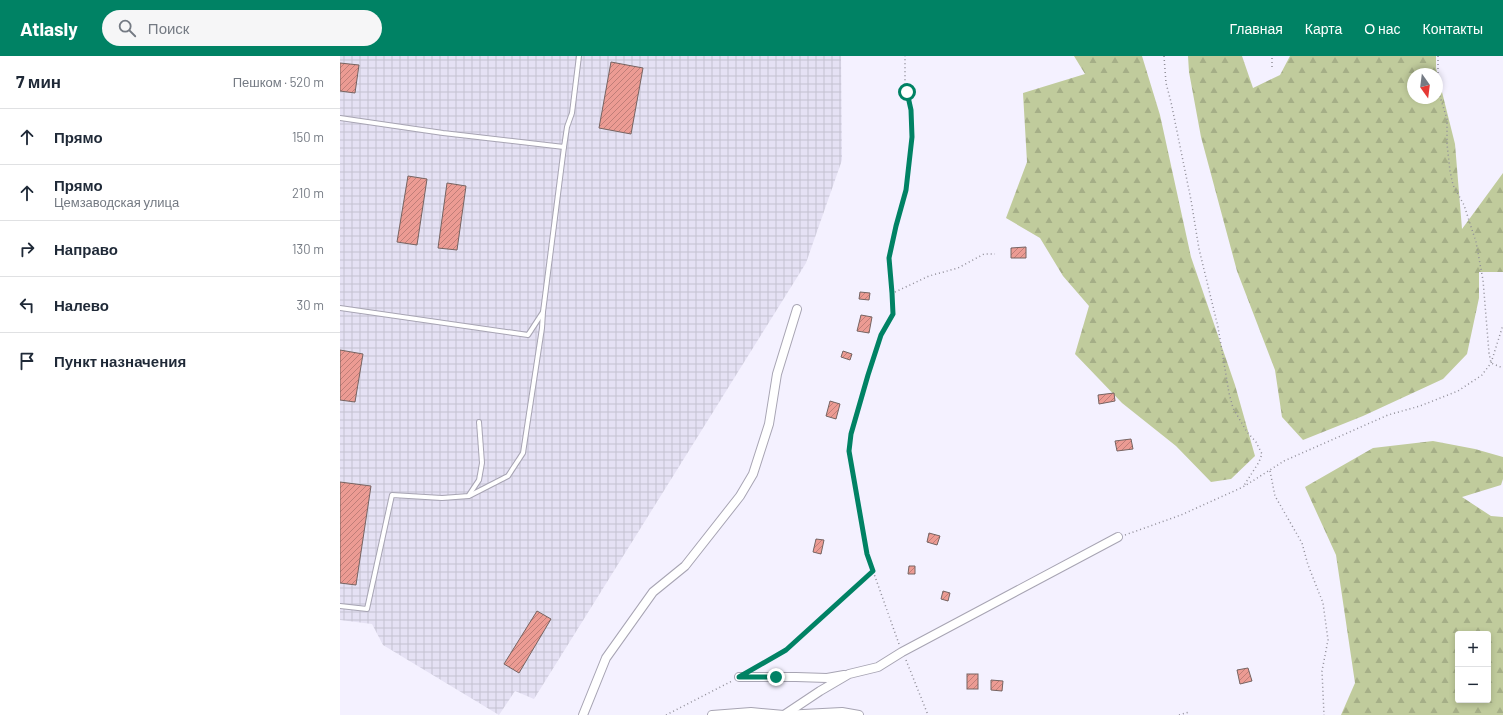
<!DOCTYPE html>
<html lang="ru">
<head>
<meta charset="utf-8">
<style>
	:root { --surface:#fff; --page:#f6f6f7; --text:#1f2937; --muted:#747a83; --line:#e0e1e3; --accent:#008264 }
	body { margin:0; font-family:Barlow,sans-serif; background:var(--page); color:var(--text) }
	.controls { position:absolute; right:12px; bottom:12px; display:grid; overflow:hidden; border-radius:4px; box-shadow:0 2px 6px #0003 }
	.controls button { width:36px; height:36px; display:grid; place-items:center; padding:0; border:0; border-bottom:1px solid var(--line); background:var(--surface); color:var(--text); font:20px sans-serif }
	.compass { position:absolute; left:1067px; top:12px; width:36px; height:36px; border-radius:50%; background:var(--surface); box-shadow:0 2px 6px #0003; rotate:166deg }
	.stop { position:absolute; width:12px; height:12px; margin:-9px; border:3px solid #008264; border-radius:50%; background:#fff }
	.stop.end { background:#008264; border-color:#fff; box-shadow:0 1px 4px #0008 }
	.list { margin:0; padding:0; list-style:none }
	h2 { display:flex; justify-content:space-between; align-items:center; height:52px; margin:0; padding:0 16px; font-size:17px }
	h2 small { font-size:13px; font-weight:400; color:var(--muted) }
	.list li { display:grid; grid-template-columns:26px 1fr auto; gap:12px; align-items:center; box-sizing:border-box; height:56px; padding:0 16px; border-top:1px solid var(--line) }
	.list b { display:block; font-size:15px; white-space:nowrap }
	.list p { margin:0; font-size:13px; white-space:nowrap; color:var(--muted) }
	.list em { font-size:13px; font-style:normal; color:var(--muted) }
	.icon { flex:none; width:22px; height:22px; fill:none; stroke:currentColor; stroke-width:2; stroke-linecap:round; stroke-linejoin:round }
	.map { position:relative; flex:none; width:1163px; height:659px; overflow:hidden }
	header { display:flex; align-items:center; gap:24px; box-sizing:border-box; height:56px; padding:0 20px; background:var(--accent); color:#fff }
	header strong { font-size:19px }
	nav { display:flex; gap:22px; margin-inline-start:auto; font-size:14px }
	.search { width:280px; height:36px; background:var(--page); display:flex; align-items:center; gap:10px; box-sizing:border-box; padding:0 14px; border-radius:22px; color:var(--muted); font-size:15px }
	main { display:flex }
	aside { flex:1; background:var(--surface) }
	.map>svg:first-child { display:block }
	.industrial { fill:url(#industrial-grid) }
	.forest { fill:url(#forest-firs); fill-rule:evenodd }
	.building { fill:url(#building-hatch); stroke:#766462 }
	.lines { fill:none; stroke-linecap:round; stroke-linejoin:round }
	.service-casing { stroke:#a7a4b3; stroke-width:6 }
	.minor-casing { stroke:#a7a4b3; stroke-width:10 }
	.path { stroke:#908e98; stroke-width:1.5; stroke-dasharray:1 3; stroke-linecap:butt }
	.service { stroke:#fff; stroke-width:4 }
	.minor { stroke:#fff; stroke-width:8 }
	.route { stroke:#008264; stroke-width:5 }
</style>
</head>
<body>
<header>
<strong>Atlasly</strong>
<div class="search"><svg class="icon" aria-label="search" viewBox="0 0 24 24"><circle cx="10" cy="10" r="6"/><path d="M15 15l6 6"/></svg>Поиск</div>
<nav><a>Главная</a><a>Карта</a><a>О нас</a><a>Контакты</a></nav>
</header>
<main>
<aside>
<h2>7 мин<small>Пешком · 520 m</small></h2>
<ul class="list">
<li><svg class="icon" aria-label="ahead" viewBox="0 0 24 24"><path d="M12 20V5M6 11l6-6 6 6"/></svg><div><b>Прямо</b></div><em>150 m</em></li>
<li><svg class="icon" aria-label="ahead" viewBox="0 0 24 24"><path d="M12 20V5M6 11l6-6 6 6"/></svg><div><b>Прямо</b><p>Цемзаводская улица</p></div><em>210 m</em></li>
<li><svg class="icon" aria-label="right" viewBox="0 0 24 24"><path d="M7 20v-9h11M14 6l5 5-5 5"/></svg><div><b>Направо</b></div><em>130 m</em></li>
<li><svg class="icon" aria-label="left" viewBox="0 0 24 24"><path d="M17 20v-9H6M10 6l-5 5 5 5"/></svg><div><b>Налево</b></div><em>30 m</em></li>
<li><svg class="icon" aria-label="arrive" viewBox="0 0 24 24"><path d="M6 21V4h12l-3 4 3 4H6"/></svg><div><b>Пункт назначения</b></div></li>
</ul>
</aside>
<div class="map">
<svg width="1163" height="659" viewBox="0 0 1163 659">
	<defs>
		<pattern id="industrial-grid" width="8" height="8" patternUnits="userSpaceOnUse"><rect width="8" height="8" fill="#e5e1f4"/><path d="M0 4h8M4 0v8" fill="none" stroke="#c4c1d1"/></pattern>
		<pattern id="forest-firs" width="22" height="20" patternUnits="userSpaceOnUse"><rect width="22" height="20" fill="#c0cb9c"/><path d="M5 1l3.5 6h-7zM16 11l3.5 6h-7z" fill="#a5ae87"/></pattern>
		<pattern id="building-hatch" width="6" height="6" patternUnits="userSpaceOnUse"><rect width="6" height="6" fill="#ec9b93"/><path d="M-1 1l2-2M0 6l6-6M5 7l2-2" fill="none" stroke="#bf7e78"/></pattern>
	</defs>
	<rect width="100%" height="100%" fill="#f4f1ff"/>
	<!-- industrial -->
	<path class="industrial" d="M0,0H501L502,104L466,207L194,643L175,635L159,659L43,589L32,568L0,564Z"/>
	<!-- forest -->
	<g class="forest">
		<path d="M734,0H802L820,59L851,201L895,329L915,400L891,423L871,426L836,390L782,347L735,298L749,250L723,220L700,182L666,162L687,106L683,37L745,18Z"/>
		<path d="M848,0H902L913,32L940,19L950,0H1096V12L1115,88L1122,173L1163,117V216H1139V242L1127,298L1103,323L1023,360L963,384L942,361L935,314L897,215L861,81L849,16ZM1073,18H1097V42H1073Z"/>
		<path d="M1093,385L1135,393L1163,401V423L1161,429L1122,441L1151,460L1163,461V659H1001L1015,627L996,499L965,431L1033,392ZM1118,578H1148V644H1118Z"/>
	</g>
	<!-- building -->
	<g class="building">
		<path d="M271,6L303,12L291,78L259,72Z"/>
		<path d="M0,7L19,9L15,37L0,35Z"/>
		<path d="M68,120L87,123L77,189L57,186Z"/>
		<path d="M107,127L126,130L117,194L98,192Z"/>
		<path d="M686,191V202H671V192Z"/>
		<path d="M520,236L530,237L529,244L519,243Z"/>
		<path d="M521,259L532,261L529,277L517,275Z"/>
		<path d="M0,294L23,298L15,346L0,344Z"/>
		<path d="M503,295L512,298L510,304L501,301Z"/>
		<path d="M774,337L775,345L759,348L758,339Z"/>
		<path d="M490,345L500,348L496,363L486,360Z"/>
		<path d="M791,383L793,393L777,395L775,385Z"/>
		<path d="M0,426L31,430L16,529L0,527Z"/>
		<path d="M589,477L600,480L597,489L587,486Z"/>
		<path d="M476,483L484,484L481,498L473,496Z"/>
		<path d="M569,510H575V518H568Z"/>
		<path d="M603,535L610,537L608,545L601,543Z"/>
		<path d="M197,555L211,563L179,617L164,608Z"/>
		<path d="M908,612L912,625L900,628L897,614Z"/>
		<rect x="627" y="618" width="11" height="15"/>
		<path d="M651,624L663,625L662,635L651,634Z"/>
	</g>
	<g class="lines">
		<!-- service casing -->
		<g class="service-casing">
			<g id="service">
				<path d="M0,62L103,77L224,91L227,71L232,57L239,0"/>
				<path d="M0,252L188,279L203,256L224,91"/>
				<path d="M129,439L139,424L142,407L139,366"/>
				<path d="M0,550L27,553L52,439L102,442L129,440L168,420L183,397L202,272L203,256"/>
			</g>
		</g>
		<!-- minor casing -->
		<g class="minor-casing">
			<g id="minor">
				<path d="M399,621H456L487,622L504,619"/>
				<path d="M243,659L266,602L313,536L345,510L400,440L413,418L429,368L437,318L457,253"/>
				<path d="M372,659L411,656L444,659L502,656L519,659"/>
				<path d="M444,659L480,635L509,618L538,611L562,596L778,481"/>
			</g>
		</g>
		<!-- path -->
		<g class="path">
			<path d="M824,0L826,27L831,46L851,144L859,193L878,271L889,337L893,352L907,376L916,386L922,398L919,406L903,431"/>
			<path d="M1098,0V34L1107,63V88L1110,115L1113,129L1124,149L1136,186L1143,224L1149,297L1151,307L1163,312"/>
			<path d="M932,11V0"/>
			<path d="M552,237L549,202L556,170L566,134L572,81L571,54L565,28V0"/>
			<path d="M930,415L935,440L962,487L968,509L983,547L988,584L982,615L984,659"/>
			<path d="M785,479L841,459L903,431L944,405L1048,359L1080,350L1118,335L1142,319L1151,307L1163,269"/>
			<path d="M559,588L527,498L509,395L511,377L528,319L541,279L553,258V237L589,220L618,212L644,198H655"/>
			<path d="M566,604L588,659"/>
			<path d="M416,612L446,594L533,515"/>
			<path d="M326,659L392,625"/>
			<path d="M839,659L849,656"/>
		</g>
		<!-- service -->
		<use href="#service" class="service"/>
		<!-- minor -->
		<use href="#minor" class="minor"/>
	</g>
	<g class="lines">
		<!-- route -->
		<path class="route" d="M436,621H399L446,594L533,515L527,498L509,395L511,378L528,319L541,279L553,258L552,237L549,202L556,170L566,134L572,81L571,54L567,36"/>
	</g>
</svg>
<div class="controls">
<button>+</button>
<button>−</button>
</div>
<svg class="compass" viewBox="-18 -18 36 36"><path d="M0-13l5 13h-10z" fill="#e53935"/><path d="M0 13l5-13h-10z" fill="#747a83"/></svg>
<div class="stop" style="left:567px;top:36px"></div>
<div class="stop end" style="left:436px;top:621px"></div>
</div>
</main>
</body>
</html>
